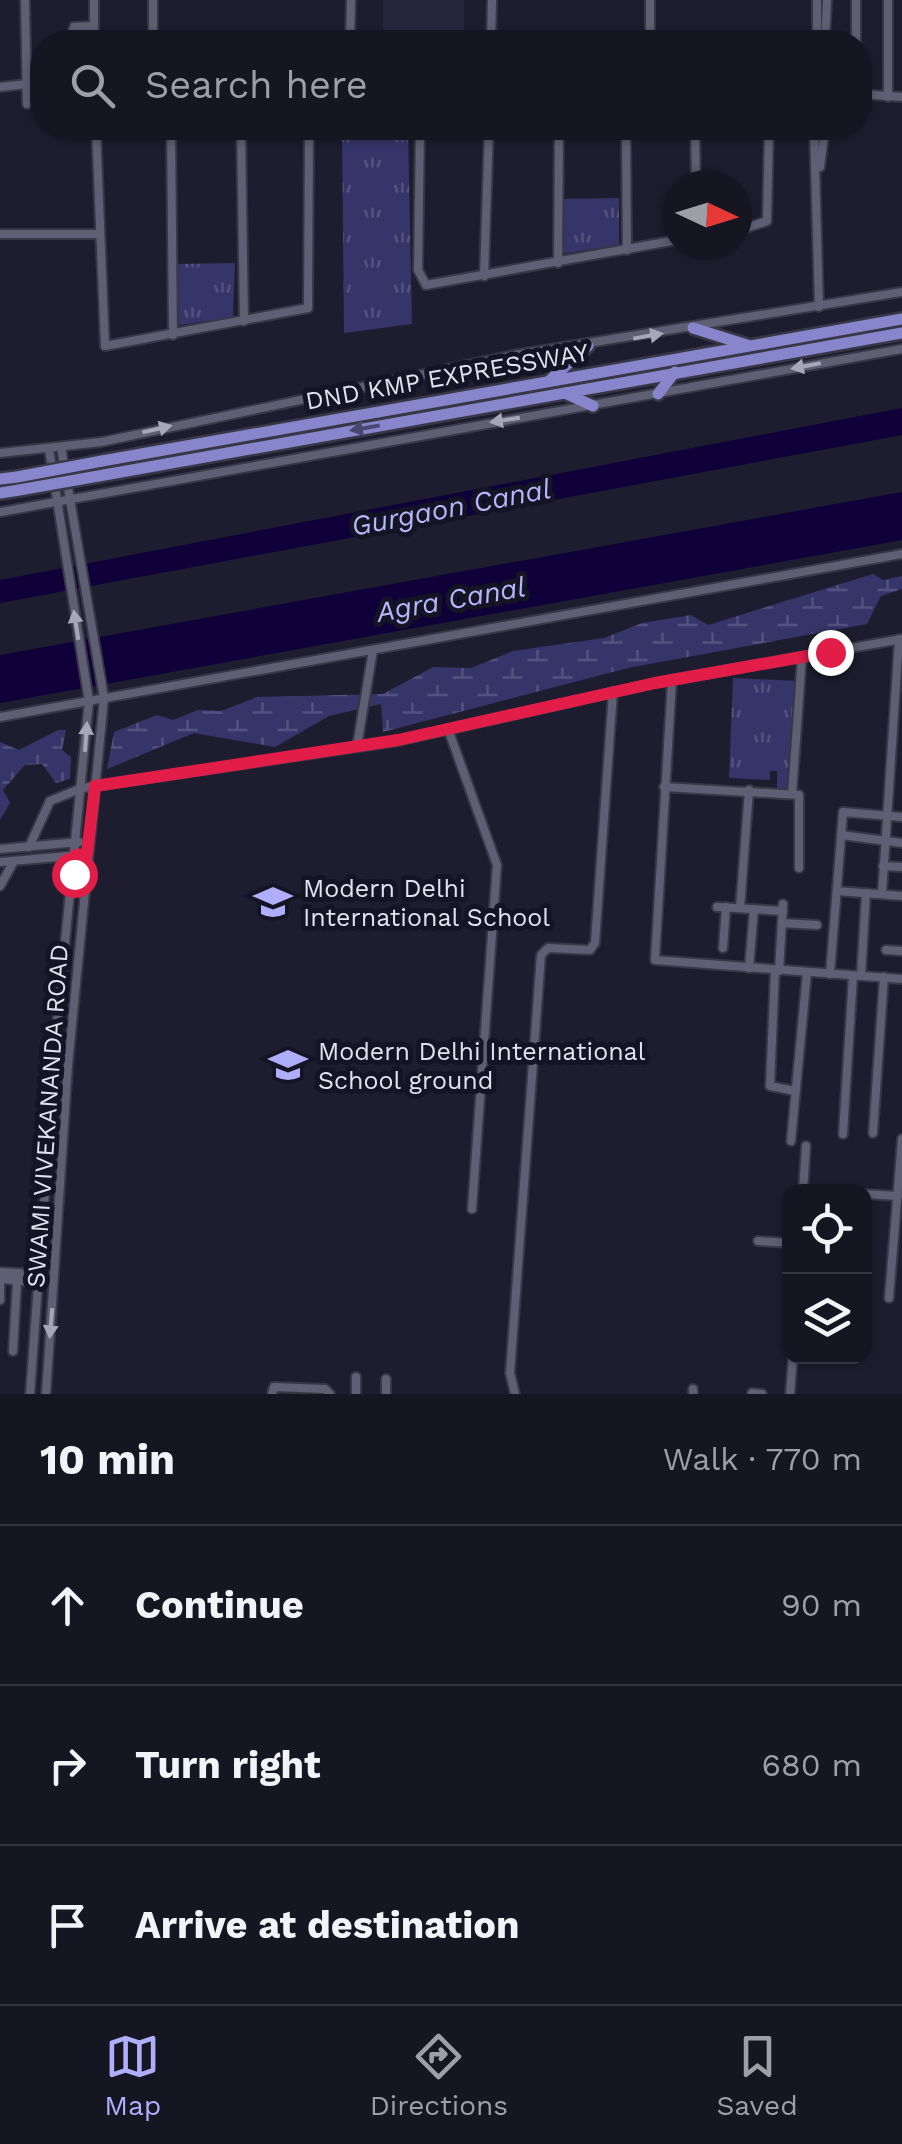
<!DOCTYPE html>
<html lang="en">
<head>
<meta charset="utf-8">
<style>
	:root { --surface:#161623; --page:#1f1f2b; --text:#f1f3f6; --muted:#9e9fa6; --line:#353541; --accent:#aeaefa }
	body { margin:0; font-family:"Work Sans",sans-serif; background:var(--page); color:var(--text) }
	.controls { position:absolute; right:30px; bottom:30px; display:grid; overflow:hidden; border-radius:20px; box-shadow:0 2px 8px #0004 }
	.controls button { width:90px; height:90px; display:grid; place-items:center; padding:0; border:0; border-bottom:2px solid var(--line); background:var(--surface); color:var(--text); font:50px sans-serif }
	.compass { position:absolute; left:662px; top:170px; width:90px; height:90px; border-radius:50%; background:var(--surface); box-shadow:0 2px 8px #0004; rotate:94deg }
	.stop { position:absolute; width:30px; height:30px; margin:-22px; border:8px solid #e11d48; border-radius:50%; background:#fff }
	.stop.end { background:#e11d48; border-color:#fff; box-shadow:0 2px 10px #0008 }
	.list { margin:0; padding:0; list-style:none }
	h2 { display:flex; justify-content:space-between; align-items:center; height:130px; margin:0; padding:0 40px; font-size:42px }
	h2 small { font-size:32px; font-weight:400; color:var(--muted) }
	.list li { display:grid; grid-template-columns:65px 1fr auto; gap:30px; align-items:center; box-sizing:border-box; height:160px; padding:0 40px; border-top:2px solid var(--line) }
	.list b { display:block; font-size:38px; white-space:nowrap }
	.list em { font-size:32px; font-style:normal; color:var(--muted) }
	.icon { flex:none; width:55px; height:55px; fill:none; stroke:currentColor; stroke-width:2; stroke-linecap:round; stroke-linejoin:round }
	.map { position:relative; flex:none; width:902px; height:1394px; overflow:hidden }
	.search { position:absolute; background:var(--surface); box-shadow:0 2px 8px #0004; left:30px; right:30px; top:30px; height:110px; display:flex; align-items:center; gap:25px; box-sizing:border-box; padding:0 35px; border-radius:40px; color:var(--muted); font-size:38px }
	.sheet { height:610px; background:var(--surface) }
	nav { display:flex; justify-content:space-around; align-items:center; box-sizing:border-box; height:140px; border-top:2px solid var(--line); background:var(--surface); font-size:28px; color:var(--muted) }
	nav a { display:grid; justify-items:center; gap:5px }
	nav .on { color:var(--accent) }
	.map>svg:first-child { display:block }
	.built { fill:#26263d }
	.grass { fill:url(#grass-tufts) }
	.wetland { fill:url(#wetland-marsh) }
	.water { fill:#0f0039 }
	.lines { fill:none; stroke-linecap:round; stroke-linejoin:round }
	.minor-casing { stroke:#383746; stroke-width:12 }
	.highway-casing { stroke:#383746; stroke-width:16 }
	.minor { stroke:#5f5f74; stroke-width:8 }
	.highway { stroke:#8786cc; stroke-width:11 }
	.highway-bridge-casing { stroke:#383746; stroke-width:16; stroke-linecap:butt }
	.highway-bridge { stroke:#8786cc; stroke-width:11 }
	.oneway { fill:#a6a7b7 }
	.oneway2 { fill:#484770 }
	.route { stroke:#e11d48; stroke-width:12 }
	.labels { text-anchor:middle; stroke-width:10; stroke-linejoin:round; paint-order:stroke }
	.street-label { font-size:25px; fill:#e1e2ee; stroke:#141425 }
	.poi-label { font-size:25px; fill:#e1e2ee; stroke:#141425; text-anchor:start }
	.water-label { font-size:28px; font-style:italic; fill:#b6b6fa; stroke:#141425 }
</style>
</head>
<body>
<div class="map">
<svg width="902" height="1394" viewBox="0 0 902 1394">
	<defs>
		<pattern id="grass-tufts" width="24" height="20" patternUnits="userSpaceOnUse" patternTransform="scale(2.5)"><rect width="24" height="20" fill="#373469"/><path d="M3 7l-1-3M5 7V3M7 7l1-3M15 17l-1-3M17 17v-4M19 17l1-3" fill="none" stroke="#54517f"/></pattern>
		<pattern id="wetland-marsh" width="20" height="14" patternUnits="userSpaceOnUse" patternTransform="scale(2.5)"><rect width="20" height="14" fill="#373469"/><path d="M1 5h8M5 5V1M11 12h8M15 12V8" fill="none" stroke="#54517f"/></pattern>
	</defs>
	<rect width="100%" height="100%" fill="#1d1d2f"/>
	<!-- built -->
	<rect class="built" x="383" y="0" width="81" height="42"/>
	<!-- grass -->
	<g class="grass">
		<path d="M342,128H408L412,324L344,333Z"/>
		<path d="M619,198V245L561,254V199Z"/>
		<path d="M235,263L233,317L174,326L175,264Z"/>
		<path d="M733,678L799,681L795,792L777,791V771H770V780L729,778Z"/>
	</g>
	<!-- wetland -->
	<g class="wetland">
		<path d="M873,574L883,580L902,576V589L881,596L867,624L628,668L383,732L381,704L329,716L275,747L194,733L107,769L114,732L157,715L173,720L198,710L221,711L257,697L383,694L433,667L471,668L513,651L604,638L642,623L691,615L708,625Z"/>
		<path d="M58,730H66L62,750L71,757L70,779L56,783L42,764L25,765L3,790L10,803L0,820V742L19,750Z"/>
	</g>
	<!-- water -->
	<g class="water">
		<path d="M902,408V435L0,603V580Z"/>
		<path d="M902,492V540L0,703V655Z"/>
	</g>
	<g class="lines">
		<!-- minor casing -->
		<g class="minor-casing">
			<g id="minor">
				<path d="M25,0L27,104"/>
				<path d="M94,0V42"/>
				<path d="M817,0V42"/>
				<path d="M70,42L74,27L94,26"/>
				<path d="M153,42V0"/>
				<path d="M350,42L351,0"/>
				<path d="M491,42L492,0"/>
				<path d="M650,42V0"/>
				<path d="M825,42L827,0"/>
				<path d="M856,42V0"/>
				<path d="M0,87L27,84"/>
				<path d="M860,94L902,97"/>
				<path d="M888,97V0"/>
				<path d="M96,128L105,346L308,308L309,128"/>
				<path d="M171,128L173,335"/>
				<path d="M241,128L244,321"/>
				<path d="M420,128L418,270L426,285L677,240"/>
				<path d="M626,128L627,250"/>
				<path d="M695,128L696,185"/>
				<path d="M814,128L819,307"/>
				<path d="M820,167L825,128"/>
				<path d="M737,231L767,221L769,128"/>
				<path d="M0,234H98"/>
				<path d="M558,263L559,128"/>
				<path d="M484,276L489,128"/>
				<path d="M0,453L101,442L514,355L902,292"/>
				<path d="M0,512L902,349"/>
				<path d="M672,680L655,960L902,979"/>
				<path d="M0,717L902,554"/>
				<path d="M448,729L497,865L472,1209"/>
				<path d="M357,746L373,650"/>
				<path d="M664,787L799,795V868"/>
				<path d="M792,794L802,657"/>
				<path d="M841,835L902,843"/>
				<path d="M29,847L50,801L82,788L398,741L655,683L902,639"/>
				<path d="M0,849L79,842"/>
				<path d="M0,862L80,855"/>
				<path d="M883,866L902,867"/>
				<path d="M0,886L14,861"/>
				<path d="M837,891L902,896"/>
				<path d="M882,894L899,639"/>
				<path d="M717,907L783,911"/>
				<path d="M740,908L749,790"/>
				<path d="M782,923L817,925"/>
				<path d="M723,948L726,907"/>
				<path d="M886,950L902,951"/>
				<path d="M749,968L754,909"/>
				<path d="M775,970L770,1086L795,1091"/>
				<path d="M779,971L783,904"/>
				<path d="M830,974L843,812L902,817"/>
				<path d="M861,976L866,893"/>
				<path d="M873,1133L884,977"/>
				<path d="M843,1134L853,976"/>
				<path d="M791,1141L807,973"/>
				<path d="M803,1190L829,1192"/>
				<path d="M803,1192L806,1146"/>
				<path d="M864,1194L898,1196"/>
				<path d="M758,1241L790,1243"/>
				<path d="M0,1272L37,1274"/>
				<path d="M0,1277V1300"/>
				<path d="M1,1279L36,1282"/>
				<path d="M889,1298L902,1139"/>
				<path d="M13,1351L17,1282"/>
				<path d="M752,1393L762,1394"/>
				<path d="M30,1394L58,1013L89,701L49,449"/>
				<path d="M46,1394L68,1065L104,698L61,447"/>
				<path d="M272,1394L274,1387L325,1389L330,1394"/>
				<path d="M356,1394V1377"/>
				<path d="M386,1394V1379"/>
				<path d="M515,1394L510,1373L541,955L548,948L590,950L595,943L613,692"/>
				<path d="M693,1394V1389"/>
				<path d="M790,1394L793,1356"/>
			</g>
		</g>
		<!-- highway casing -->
		<g class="highway-casing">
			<g id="highway">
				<path d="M693,328L747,345"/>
				<path d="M550,380L588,346"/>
				<path d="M565,393L593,406"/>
				<path d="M658,394L675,372"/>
				<path d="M102,461L902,319"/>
				<path d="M104,475L902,333"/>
				<path d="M0,479L17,477"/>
				<path d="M0,493L19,490"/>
			</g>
		</g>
		<!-- minor -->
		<use href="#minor" class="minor"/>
		<!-- highway -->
		<use href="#highway" class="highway"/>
		<!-- highway-bridge casing -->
		<g class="highway-bridge-casing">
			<g id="highway-bridge">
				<path d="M17,477L102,461"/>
				<path d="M19,490L104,475"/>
			</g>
		</g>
		<!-- highway-bridge -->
		<use href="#highway-bridge" class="highway-bridge"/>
	</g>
	<!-- one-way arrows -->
	<defs><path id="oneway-solid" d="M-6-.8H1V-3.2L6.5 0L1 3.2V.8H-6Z" transform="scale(2.5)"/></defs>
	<g class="oneway">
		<use href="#oneway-solid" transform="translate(648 336) rotate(-10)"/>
		<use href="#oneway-solid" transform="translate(806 366) rotate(169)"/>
		<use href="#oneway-solid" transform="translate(505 420) rotate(171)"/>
		<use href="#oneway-solid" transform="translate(157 429) rotate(-13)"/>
		<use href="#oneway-solid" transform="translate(76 625) rotate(-99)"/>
		<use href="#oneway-solid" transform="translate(86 737) rotate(-86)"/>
		<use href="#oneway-solid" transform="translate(51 1323) rotate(95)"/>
	</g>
	<use class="oneway2" href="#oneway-solid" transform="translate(365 428) rotate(170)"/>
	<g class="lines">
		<!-- route -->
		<path class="route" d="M74,874L76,855L87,854L95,786L398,740L655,683L830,652"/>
	</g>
	<!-- icons -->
	<defs>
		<g id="school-bare" transform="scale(3)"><path d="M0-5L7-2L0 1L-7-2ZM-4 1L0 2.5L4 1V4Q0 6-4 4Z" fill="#aeaefa" stroke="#141425" stroke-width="2.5" paint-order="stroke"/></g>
	</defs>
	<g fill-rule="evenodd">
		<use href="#school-bare" x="273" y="902"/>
		<use href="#school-bare" x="288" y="1065"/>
	</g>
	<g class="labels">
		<!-- street labels -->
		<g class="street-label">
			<text transform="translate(447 376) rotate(-10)" y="9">DND KMP EXPRESSWAY</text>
			<text transform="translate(47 1116) rotate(-86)" y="9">SWAMI VIVEKANANDA ROAD</text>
		</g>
		<!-- poi labels -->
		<g class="poi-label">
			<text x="303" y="897">Modern Delhi<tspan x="303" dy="29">International School</tspan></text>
			<text x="318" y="1060">Modern Delhi International<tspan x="318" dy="29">School ground</tspan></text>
		</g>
		<!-- water labels -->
		<g class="water-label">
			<text transform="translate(451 507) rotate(-11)" y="10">Gurgaon Canal</text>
			<text transform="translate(451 599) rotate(-10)" y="10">Agra Canal</text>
		</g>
	</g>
</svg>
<div class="controls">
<button><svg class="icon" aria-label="locate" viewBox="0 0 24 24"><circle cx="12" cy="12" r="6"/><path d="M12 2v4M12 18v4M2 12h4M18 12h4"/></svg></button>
<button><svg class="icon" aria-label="layers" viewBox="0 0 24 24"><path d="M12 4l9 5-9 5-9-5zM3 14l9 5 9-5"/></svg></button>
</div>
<svg class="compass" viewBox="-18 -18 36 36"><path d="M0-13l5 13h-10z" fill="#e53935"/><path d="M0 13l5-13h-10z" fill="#9e9fa6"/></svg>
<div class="stop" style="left:74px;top:874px"></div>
<div class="stop end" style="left:830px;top:652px"></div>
<div class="search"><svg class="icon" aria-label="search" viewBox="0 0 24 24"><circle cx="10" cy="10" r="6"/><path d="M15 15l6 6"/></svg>Search here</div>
</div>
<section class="sheet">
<h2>10 min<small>Walk · 770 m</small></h2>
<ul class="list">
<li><svg class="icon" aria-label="ahead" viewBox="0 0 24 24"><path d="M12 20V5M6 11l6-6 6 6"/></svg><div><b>Continue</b></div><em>90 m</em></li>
<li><svg class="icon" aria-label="right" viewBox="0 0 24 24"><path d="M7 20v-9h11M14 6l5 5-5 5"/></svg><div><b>Turn right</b></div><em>680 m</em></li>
<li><svg class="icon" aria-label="arrive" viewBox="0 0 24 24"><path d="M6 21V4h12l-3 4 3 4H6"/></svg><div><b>Arrive at destination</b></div></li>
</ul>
</section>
<nav>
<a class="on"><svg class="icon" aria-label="map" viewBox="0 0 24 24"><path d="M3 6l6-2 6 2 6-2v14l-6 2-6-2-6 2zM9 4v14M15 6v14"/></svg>Map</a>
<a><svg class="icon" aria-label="directions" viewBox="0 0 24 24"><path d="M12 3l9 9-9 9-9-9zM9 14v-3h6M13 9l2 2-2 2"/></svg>Directions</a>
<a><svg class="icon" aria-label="saved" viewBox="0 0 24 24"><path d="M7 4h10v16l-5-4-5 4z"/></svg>Saved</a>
</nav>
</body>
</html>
